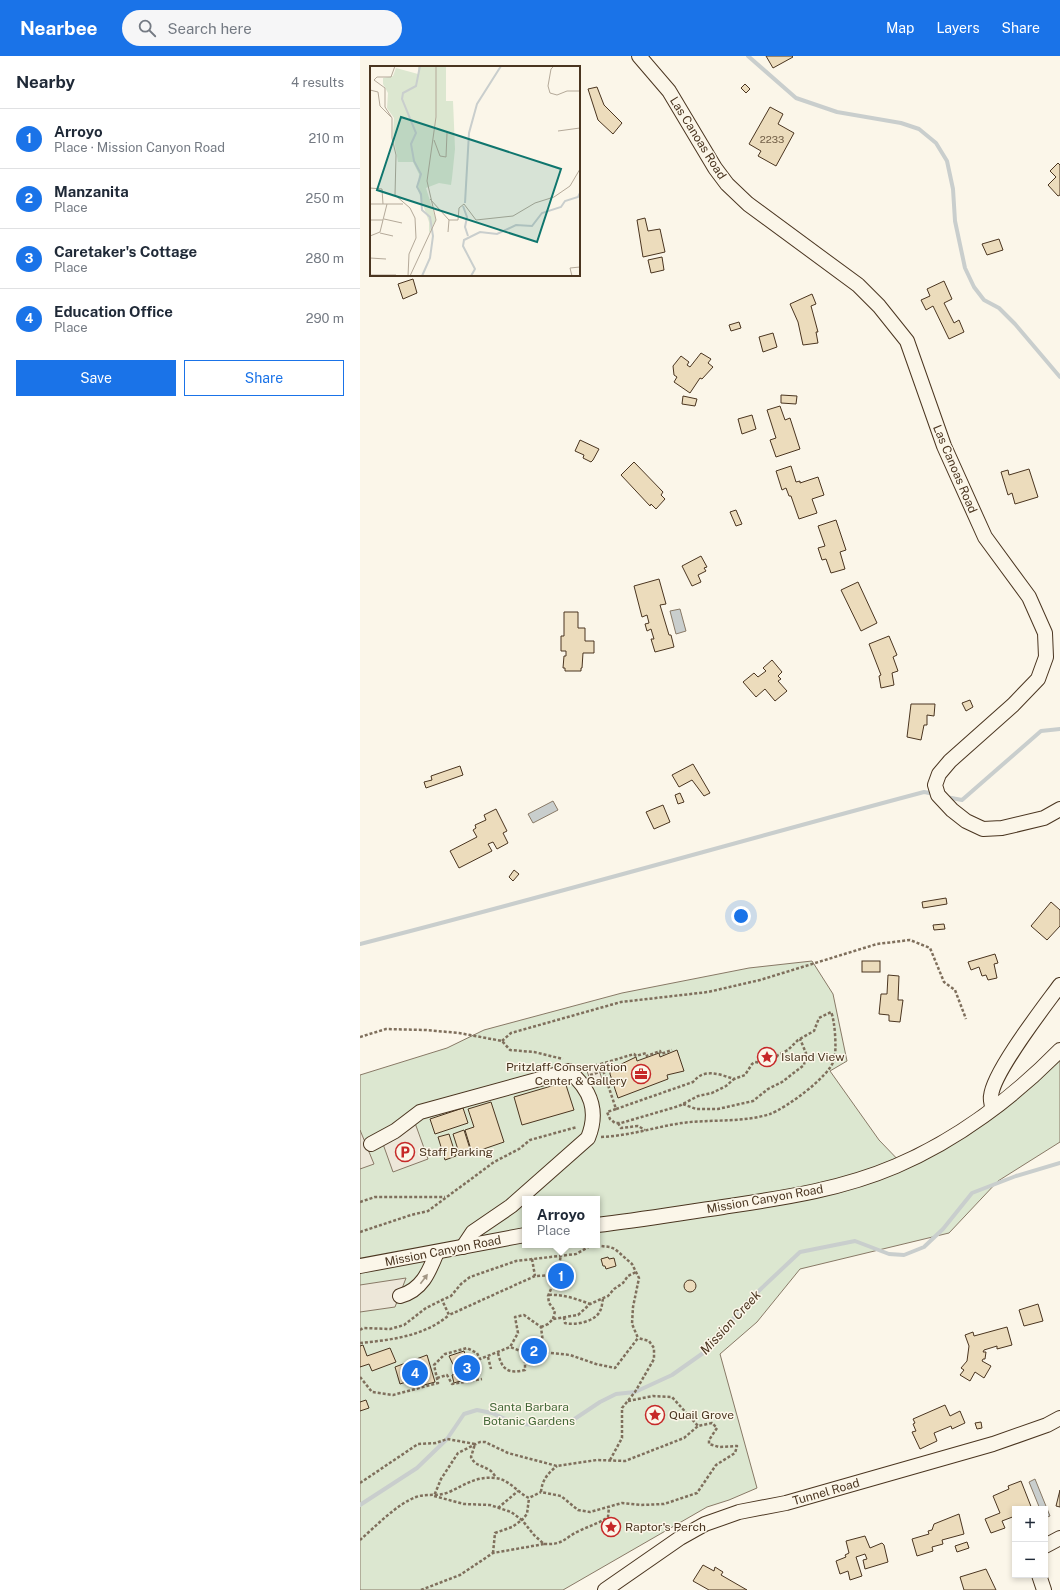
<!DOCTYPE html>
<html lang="en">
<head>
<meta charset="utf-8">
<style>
	:root { --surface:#fff; --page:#f6f6f7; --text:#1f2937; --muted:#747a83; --line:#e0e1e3; --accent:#1a73e8 }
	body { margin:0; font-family:"Public Sans",sans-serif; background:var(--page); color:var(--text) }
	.controls { position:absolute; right:12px; bottom:12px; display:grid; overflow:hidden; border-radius:0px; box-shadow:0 2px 6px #0003 }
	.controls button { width:36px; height:36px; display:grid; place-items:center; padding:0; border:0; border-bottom:1px solid var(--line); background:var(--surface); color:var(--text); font:20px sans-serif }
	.you { position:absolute; left:381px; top:860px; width:14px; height:14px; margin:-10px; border:3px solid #fff; border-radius:50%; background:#1a73e8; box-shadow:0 0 0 6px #1a73e833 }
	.badge { display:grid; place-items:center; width:26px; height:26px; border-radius:50%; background:var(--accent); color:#fff; font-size:13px; font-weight:700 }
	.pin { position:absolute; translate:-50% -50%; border:2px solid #fff; box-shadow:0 1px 4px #0006 }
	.popup { position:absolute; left:162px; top:1140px; width:78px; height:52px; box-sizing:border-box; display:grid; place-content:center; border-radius:0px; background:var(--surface); filter:drop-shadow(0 1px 3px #0005); font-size:13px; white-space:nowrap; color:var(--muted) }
	.popup b { font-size:15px; color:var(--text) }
	.popup::after { content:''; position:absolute; left:50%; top:100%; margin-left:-8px; border:8px solid transparent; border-top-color:var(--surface) }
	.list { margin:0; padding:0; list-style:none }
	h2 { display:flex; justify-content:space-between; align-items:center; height:52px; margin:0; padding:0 16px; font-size:17px }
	h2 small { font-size:13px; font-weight:400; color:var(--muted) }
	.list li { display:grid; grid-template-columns:26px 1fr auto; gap:12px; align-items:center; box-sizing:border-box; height:60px; padding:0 16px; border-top:1px solid var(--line) }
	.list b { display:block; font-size:15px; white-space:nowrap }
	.list p { margin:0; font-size:13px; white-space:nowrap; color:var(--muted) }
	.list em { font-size:13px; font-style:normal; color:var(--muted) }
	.actions { display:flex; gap:8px; padding:12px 16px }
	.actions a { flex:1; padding:9px 0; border:1px solid var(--accent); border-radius:0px; text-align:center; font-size:14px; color:var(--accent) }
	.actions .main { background:var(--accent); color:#fff }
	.icon { flex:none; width:22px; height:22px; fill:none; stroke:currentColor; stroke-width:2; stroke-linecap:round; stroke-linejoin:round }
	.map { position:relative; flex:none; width:700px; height:1534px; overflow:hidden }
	header { display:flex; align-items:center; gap:24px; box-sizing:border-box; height:56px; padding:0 20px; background:var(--accent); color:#fff }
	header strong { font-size:19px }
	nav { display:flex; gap:22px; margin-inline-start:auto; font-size:14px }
	.search { width:280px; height:36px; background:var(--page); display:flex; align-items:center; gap:10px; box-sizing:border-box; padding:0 14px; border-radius:22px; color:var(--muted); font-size:15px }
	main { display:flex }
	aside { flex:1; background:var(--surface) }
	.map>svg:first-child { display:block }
	.green { fill:#dce7d0; stroke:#887966; fill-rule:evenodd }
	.parking { fill:#ede7d9; stroke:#887966 }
	.water { fill:#c9cecd; stroke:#887966 }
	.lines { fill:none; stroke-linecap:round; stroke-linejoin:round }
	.stream { stroke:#c9cecd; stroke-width:4 }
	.building { fill:#ecdcbc; stroke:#4a3520 }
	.minor-casing { stroke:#4a3520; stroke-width:16 }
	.path { stroke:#7f6f5c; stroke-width:2.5; stroke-dasharray:3 2; stroke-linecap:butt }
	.minor { stroke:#fbf6e9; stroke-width:14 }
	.oneway { fill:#a29684 }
	.labels { text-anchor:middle; stroke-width:3; stroke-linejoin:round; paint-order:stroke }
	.number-label { font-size:10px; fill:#725f47 }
	.street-label { font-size:12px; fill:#4a3520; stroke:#fbf6e9 }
	.poi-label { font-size:12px; fill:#4a3520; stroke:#fbf6e9; text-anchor:start }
	.park-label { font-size:12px; fill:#436837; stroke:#fbf6e9 }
	.water-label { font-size:13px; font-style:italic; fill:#4a3520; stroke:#fbf6e9 }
	.inset-river { fill:none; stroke:#c9cecd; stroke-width:2 }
	.inset-road { fill:none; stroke:#b4a999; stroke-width:1 }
	.view { fill:#0f766e; fill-opacity:0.15; stroke:#0f766e; stroke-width:2 }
	.inset-edge { fill:none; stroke:#4a3520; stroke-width:2 }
</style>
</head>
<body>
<header>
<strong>Nearbee</strong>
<div class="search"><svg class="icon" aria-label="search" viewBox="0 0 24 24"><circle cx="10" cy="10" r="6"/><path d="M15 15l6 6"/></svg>Search here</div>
<nav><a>Map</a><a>Layers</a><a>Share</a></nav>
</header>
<main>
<aside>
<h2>Nearby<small>4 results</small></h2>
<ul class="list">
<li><span class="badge">1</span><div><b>Arroyo</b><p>Place · Mission Canyon Road</p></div><em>210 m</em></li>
<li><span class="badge">2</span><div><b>Manzanita</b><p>Place</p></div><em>250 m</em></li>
<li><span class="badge">3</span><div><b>Caretaker's Cottage</b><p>Place</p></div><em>280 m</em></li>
<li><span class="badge">4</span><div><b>Education Office</b><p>Place</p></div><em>290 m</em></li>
</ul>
<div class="actions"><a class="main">Save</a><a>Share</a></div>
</aside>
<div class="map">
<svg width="700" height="1534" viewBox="0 0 700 1534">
	<rect width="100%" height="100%" fill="#fbf6e9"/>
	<!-- green -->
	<path class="green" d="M452,905L473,938L487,1005L470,1015L519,1084L545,1111L700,994V1086L638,1125L589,1177L440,1213L397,1266L360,1298L397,1432L369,1444L347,1451L203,1534H0V1019L87,992L124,974L262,937L389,912ZM165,1143H237V1189H165Z"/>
	<!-- parking -->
	<g class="parking">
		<path d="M237,1008L242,1023L231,1027L226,1012Z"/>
		<path d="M55,1067L68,1103L33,1116L23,1088Z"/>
		<path d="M0,1074L14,1108L0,1113Z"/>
		<path d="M46,1222L35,1251L0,1256V1229Z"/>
	</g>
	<!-- water -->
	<g class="water">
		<path d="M320,553L326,575L316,578L310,555Z"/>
		<path d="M193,745L198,754L173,767L168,758Z"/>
		<path d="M675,1423L690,1460L685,1462V1453H680L669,1426Z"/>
	</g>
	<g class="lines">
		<!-- stream -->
		<g class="stream">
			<path d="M388,0L436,42L477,56L541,67L559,73L576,87L587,105L593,133L595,165L605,212L614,231L624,244L639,252L655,268L700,321"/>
			<path d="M586,741L602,744L681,675L700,673"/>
			<path d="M0,888C189,840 376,786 564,736L575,738"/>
			<path d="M0,1449L57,1412L87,1383L104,1358L117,1354L132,1357L156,1368L182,1369L207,1368L240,1346L256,1338L275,1336L312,1319L346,1295L388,1245L440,1196L495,1185L529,1198L544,1199L564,1191L583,1173L612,1137L656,1120L700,1107"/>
		</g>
	</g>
	<!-- building -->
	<g class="building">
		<path d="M406,0H432L433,1L413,12Z"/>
		<path d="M385,28L390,33L386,37L381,32Z"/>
		<path d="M237,31L244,49L262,67L253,78L238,64L228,33Z"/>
		<path d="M410,51L423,58L418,68L434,77L416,110L398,100L401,95L389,88Z"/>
		<path d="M698,107L700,109V139L698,140L688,129L696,121L690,115Z"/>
		<path d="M285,162L288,175L300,173L305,196L283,201L277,164Z"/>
		<path d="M639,183L643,194L627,199L622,188Z"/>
		<path d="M302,201L304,214L291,217L288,204Z"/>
		<path d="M53,223L57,237L43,243L38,228Z"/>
		<path d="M584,225L592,243L584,247L594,267L599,264L604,276L589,283L573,250L566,254L561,244L570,240L567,233Z"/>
		<path d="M452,238L456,248L451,250L458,276H456L458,287L443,289L438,266L430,248Z"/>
		<path d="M379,266L381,272L371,275L369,269Z"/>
		<path d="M413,277L417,291L403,296L399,281Z"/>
		<path d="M341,297L351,303L348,307L353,311L342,323L340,322L330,337L314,326L317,321L314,319L313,310L321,300L329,306L327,309L330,311Z"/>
		<path d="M421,339L437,340L436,348L421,347Z"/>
		<path d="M323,340L337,343L335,350L322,348Z"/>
		<path d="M420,350L425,364L430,362L440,393L416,401L410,384L416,382L407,354Z"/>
		<path d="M392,359L396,373L382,378L378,363Z"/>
		<path d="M220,384L239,393L233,404L231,406L223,402L224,399L215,395Z"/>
		<path d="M274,406L303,436L301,439L305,443L296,453L291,448L290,450L261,419Z"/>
		<path d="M431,410L436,426L440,425V427L458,421L464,439L452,443L457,457L439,463L431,440H429L426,432L422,434L416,415Z"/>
		<path d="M669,413L678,441L655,448L652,437L648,439L641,416L648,414L649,419Z"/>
		<path d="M376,454L382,468L376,470L370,456Z"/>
		<path d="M476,464L486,494L480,496L485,513L471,517L466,503L462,504L458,492L465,490L458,470Z"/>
		<path d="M341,500L347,511L344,512L346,515L338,519L341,526L332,530L322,510Z"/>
		<path d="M299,523L306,548L300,549L309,579H311L314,591L295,596L291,583H294L291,573L287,575L285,568L289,567L287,559L282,561L274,530Z"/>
		<path d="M498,526L517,567L501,575L481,534Z"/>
		<path d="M204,556H218V572H225V585H234V597H223L222,612H221V615H205V612H203L204,600H206V595H201V580H204Z"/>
		<path d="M529,580L537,599L533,601L538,615L532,617L534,629L521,632L519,620L521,619L509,588Z"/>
		<path d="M412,604L422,616L418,620L421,623L418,625L427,635L415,645L405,633L396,641L383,626L394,617L398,621L406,615L403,612Z"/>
		<path d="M610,644L613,651L606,655L602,647Z"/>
		<path d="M551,648H575L574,660L567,659V669H564L561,684L547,681Z"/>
		<path d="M333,708L350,737L344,740L332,724L319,731L312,719Z"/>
		<path d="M100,710L103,719L66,732L64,726L72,724L71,720Z"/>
		<path d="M320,737L324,746L318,748L315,739Z"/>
		<path d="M303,749L310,766L294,773L286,756Z"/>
		<path d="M136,753L147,775L143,777L148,787L137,793L133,786L128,788L132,795L99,812L90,795L117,781L113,774L116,772L115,769L126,764L124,759Z"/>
		<path d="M154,814L159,818L153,825L149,821Z"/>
		<path d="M586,842L587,848L563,852L562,846Z"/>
		<path d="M691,846L700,854V870L687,884L671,870Z"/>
		<path d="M584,868L585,873L574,874L573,869Z"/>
		<path d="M635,898L638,907L634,908L637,922L628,924L626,919L622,920L619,911L611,914L608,906Z"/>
		<rect x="502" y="905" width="18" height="11"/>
		<path d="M528,919L539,920L538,944H543L540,966L529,965V959L519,958L521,938H527Z"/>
		<path d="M317,994L324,1015L307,1019L308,1023L258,1042L250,1018V1016L254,1014L253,1012L276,1001L277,1005L299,997L300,1001Z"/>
		<path d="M205,1026L214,1054L162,1069L154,1041Z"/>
		<path d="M131,1046L144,1086L112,1097L105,1074L114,1071L108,1053Z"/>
		<path d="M103,1052L108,1067L75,1078L70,1063Z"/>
		<path d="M104,1074L111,1096L100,1100L93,1078Z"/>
		<path d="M89,1078L96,1100L85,1104L78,1081Z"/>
		<path d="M248,1201L249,1203L254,1202L256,1210L246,1213L245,1210H243L241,1203Z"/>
		<circle cx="330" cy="1230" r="6"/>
		<path d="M678,1248L683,1265L664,1270L659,1254Z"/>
		<path d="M647,1271L652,1289L637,1293V1290L624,1294L623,1296H626L625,1303H623L622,1305L631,1310L624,1322L615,1316L610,1325L600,1319L604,1314L601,1312L607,1305L609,1290L605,1279L613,1276L614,1280Z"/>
		<path d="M3,1289L7,1300L30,1292L36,1306L12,1315L9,1308L0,1311V1290Z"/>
		<path d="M104,1295L108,1308L116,1305L120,1319L94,1327L92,1319L97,1317L89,1300Z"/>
		<path d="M67,1299L75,1326L57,1331L55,1323L40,1328L35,1311Z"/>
		<path d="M6,1344L9,1352L0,1355V1346Z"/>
		<path d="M585,1349L590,1360L600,1355L605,1367L592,1373L591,1370L574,1377L577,1385L560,1393L552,1376L556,1375L553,1368L555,1367L553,1363Z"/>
		<path d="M621,1366L622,1372L617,1373L615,1367Z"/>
		<path d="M661,1425L672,1453H655V1460L642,1465L645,1472L631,1477L625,1463L640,1457L633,1440L649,1433L648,1430Z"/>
		<path d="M700,1434V1451L696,1450Z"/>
		<path d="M599,1458L604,1478L582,1484L583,1488L572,1491L573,1495L557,1500L552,1483L569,1478L568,1475L572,1474L574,1468Z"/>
		<path d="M505,1480L510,1492L522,1487L524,1489L528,1506L505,1513L503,1504L507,1503L505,1498L496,1501L502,1520L490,1524L488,1515L480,1518L476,1505L486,1501L485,1499L489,1497L486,1485Z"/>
		<path d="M607,1486L609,1492L597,1496L595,1490Z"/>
		<path d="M343,1509L354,1515L355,1511L363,1516L361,1519L387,1534H349L333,1525Z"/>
		<path d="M626,1513L636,1534H604L600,1521Z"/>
	</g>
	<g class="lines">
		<!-- minor casing -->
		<g class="minor-casing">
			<g id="minor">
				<path d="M279,0L309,35L355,112L367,128L388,148L498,229L519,250L547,285L584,390L625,481L669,541L685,577L686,601L678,623L653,649L590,705L579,718L575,729L578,739L592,754L606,765L623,773L642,772L684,762L700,753"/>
				<path d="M632,1052C632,1048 630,1043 631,1040C633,1016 684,951 700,929"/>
				<path d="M11,1088L35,1075L60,1056L209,1015C231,1034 239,1055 228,1082L151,1150L113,1176L103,1191"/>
				<path d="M237,1169C279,1164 321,1157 363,1151C422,1142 480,1134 536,1110C597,1084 654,1041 700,994"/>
				<path d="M0,1210L165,1179"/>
				<path d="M40,1240C62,1234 69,1216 77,1196"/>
				<path d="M685,1490L700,1482"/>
				<path d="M679,1519L684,1534"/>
				<path d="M245,1534L320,1482L345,1468L379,1456L426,1447L633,1388L687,1369L700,1362"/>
			</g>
		</g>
		<!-- path -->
		<g class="path">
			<path d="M0,981L26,973L66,974L99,977L142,985L150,994L174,996L203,1003"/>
			<path d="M142,985L151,977L261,946L348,936L400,924L517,888L550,884L570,892L584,926L595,934L606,963"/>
			<path d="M230,1019L243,1015"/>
			<path d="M323,1048L336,1053H358L393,1045L408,1033L422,1026L444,1009L446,997L440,983"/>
			<path d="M256,1053L247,1056L250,1063L255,1067H261L319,1050L338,1040L352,1037L366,1030L374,1023C359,1018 344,1012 333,1026L256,1053L241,1008L274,998L276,1000L286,997L287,1000L300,995L301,998L312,994"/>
			<path d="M258,1067L261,1072L278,1070L285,1074"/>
			<path d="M241,1081C269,1080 295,1071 322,1067C351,1063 382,1067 410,1058C426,1052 469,1021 474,1004C477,995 475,964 471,956L459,962L454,975L438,984L428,994L418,999L411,1008L395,1006L392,1008L385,1019L374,1023"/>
			<path d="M0,1146L15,1141H85"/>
			<path d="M0,1176L51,1159L68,1155L134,1106L159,1093L170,1084L217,1071"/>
			<path d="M172,1203L175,1220"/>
			<path d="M189,1239C202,1238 217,1243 230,1248"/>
			<path d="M204,1261L205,1267C215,1270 236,1265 240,1255C242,1252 242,1247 243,1243"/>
			<path d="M193,1263L195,1255L189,1247L188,1240L197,1219"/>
			<path d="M181,1271L188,1268L193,1263L218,1259L230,1248L248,1240L254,1233L263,1227L268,1220L276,1216"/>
			<path d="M0,1274L3,1272L30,1273L44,1269L66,1252L82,1244"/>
			<path d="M0,1287C31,1284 65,1280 89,1259"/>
			<path d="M181,1296L210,1299L236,1308L255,1312L278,1282L272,1268L273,1251L279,1222L272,1208L255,1193L250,1191L232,1189L216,1198L156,1205L110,1221L101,1228L91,1240L82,1244L89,1259L175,1220L197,1219L201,1199"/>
			<path d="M138,1297C142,1314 148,1318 165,1314V1298"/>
			<path d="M128,1301L131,1313"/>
			<path d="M0,1321L12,1336L33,1339L78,1327L74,1309L85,1298L107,1292L117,1297L120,1303L150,1291L158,1277L155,1261L164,1259L181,1271L183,1287L179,1302L150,1291"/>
			<path d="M77,1322L87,1319L92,1328L122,1323"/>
			<path d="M268,1345L293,1340L312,1341L338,1370"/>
			<path d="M250,1404L262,1382V1352L275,1336L294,1303V1292L289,1285L278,1282"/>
			<path d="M0,1427L58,1388L76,1387L87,1383L115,1388L111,1401C115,1410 122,1409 129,1414C132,1415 134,1419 136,1421"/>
			<path d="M181,1436C182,1424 188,1417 197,1410"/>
			<path d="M138,1452L158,1435"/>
			<path d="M0,1484C16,1470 37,1448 56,1441C67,1437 78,1441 89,1436C105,1429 116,1420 135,1422C149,1423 158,1437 169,1442L181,1436"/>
			<path d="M184,1488C204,1489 204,1482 219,1475C229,1470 238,1468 248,1461L249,1451"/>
			<path d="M133,1497L135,1477L152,1471L162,1464L151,1456L130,1449L104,1448L74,1440L81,1423L98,1397L120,1386H125L148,1397L197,1410L237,1404L265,1405L324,1382L338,1370L352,1367L357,1372L349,1384V1388L359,1391L377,1390L375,1397L356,1409L337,1437L304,1448L281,1449L262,1447L230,1456L218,1454L201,1440L181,1436"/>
			<path d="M61,1534L100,1519L133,1497L184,1488L174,1479L162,1464L167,1458L169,1442"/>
		</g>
		<!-- minor -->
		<use href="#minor" class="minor"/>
	</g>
	<!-- one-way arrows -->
	<defs><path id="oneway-solid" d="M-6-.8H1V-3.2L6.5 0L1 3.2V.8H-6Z"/></defs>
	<use class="oneway" href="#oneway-solid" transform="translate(64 1223) rotate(-53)"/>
	<!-- icons -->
	<defs>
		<g id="sight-ring" transform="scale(1)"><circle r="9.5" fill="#fbf6e9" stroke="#c62828" stroke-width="1.5"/><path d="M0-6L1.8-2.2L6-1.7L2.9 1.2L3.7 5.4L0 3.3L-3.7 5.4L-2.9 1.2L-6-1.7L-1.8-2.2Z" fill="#c62828"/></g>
		<g id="office-ring" transform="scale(1)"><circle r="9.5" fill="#fbf6e9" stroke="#c62828" stroke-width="1.5"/><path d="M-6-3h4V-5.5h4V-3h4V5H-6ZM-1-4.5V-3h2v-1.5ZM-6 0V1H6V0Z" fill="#c62828"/></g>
		<g id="parking-ring" transform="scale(1)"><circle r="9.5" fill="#fbf6e9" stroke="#c62828" stroke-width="1.5"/><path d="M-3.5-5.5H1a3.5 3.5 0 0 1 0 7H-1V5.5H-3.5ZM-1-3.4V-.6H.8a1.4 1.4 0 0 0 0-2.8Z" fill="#c62828"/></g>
	</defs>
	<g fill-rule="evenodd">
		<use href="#sight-ring" x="407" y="1001"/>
		<use href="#office-ring" x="281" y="1018"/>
		<use href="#parking-ring" x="45" y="1096"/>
		<use href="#sight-ring" x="295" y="1359"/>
		<use href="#sight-ring" x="251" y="1471"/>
	</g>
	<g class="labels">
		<!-- number labels -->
		<g class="number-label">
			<text x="412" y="87">2233</text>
		</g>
		<!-- street labels -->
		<g class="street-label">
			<text transform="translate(338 82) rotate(58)" y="4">Las Canoas Road</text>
			<text transform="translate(595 413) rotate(67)" y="4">Las Canoas Road</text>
			<text transform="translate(405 1143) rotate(-10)" y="4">Mission Canyon Road</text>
			<text transform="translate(83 1195) rotate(-11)" y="4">Mission Canyon Road</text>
			<text transform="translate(466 1436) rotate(-16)" y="4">Tunnel Road</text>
		</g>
		<!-- poi labels -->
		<g class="poi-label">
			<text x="421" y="1005">Island View</text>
			<text x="267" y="1015" text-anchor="end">Pritzlaff Conservation<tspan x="267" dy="14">Center &amp; Gallery</tspan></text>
			<text x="59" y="1100">Staff Parking</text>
			<text x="309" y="1363">Quail Grove</text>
			<text x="265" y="1475">Raptor's Perch</text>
		</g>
		<!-- park labels -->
		<g class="park-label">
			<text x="169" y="1355">Santa Barbara<tspan x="169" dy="14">Botanic Gardens</tspan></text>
		</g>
		<!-- water labels -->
		<g class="water-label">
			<text transform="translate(370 1266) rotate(-47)" y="5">Mission Creek</text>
		</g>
	</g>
	<!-- overview -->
	<g transform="translate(10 10)">
		<rect width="210" height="210" fill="#fbf6e9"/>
		<path d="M48,0H76V35H83L85,83L82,112L81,119L69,117L56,122L66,154L59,167V156L48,124L49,108L43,96H28L23,68L24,52L17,42L18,27L13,18V12L23,10L26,2L48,8Z" fill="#dce7d0"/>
		<path class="inset-river" d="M50,0L46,20L33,27L32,33L46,67L41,78L44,95L51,108L47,121L51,128L52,144L60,151L63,170L60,192L52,210M95,137L99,67L107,38L131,0M93,140L97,151L95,161L98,170M101,210L105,203L93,180L94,174L110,166L127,168L146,159L162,160L172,147L191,141L195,135L208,131L210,127"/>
		<path class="inset-road" d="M25,0L21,11H7L4,14L15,22V41L22,52V72L26,89L25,129L40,142L45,152L46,172L39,188L38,210M184,0L181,3L178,20L180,27L187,29L197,25H210M0,24L8,26L10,40L21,51M188,65L210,62M64,74L70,90L76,91L77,67M0,122L12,123L13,138M60,133L79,154H88L89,142L94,138L106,154L143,150L165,137L184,131L200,120L210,103M0,138H33M14,153L32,157M0,154H13M78,166L79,154M10,167L23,170M0,170L10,166L17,138M0,192L16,193M0,209H26M40,210L66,154L57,115L66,51V0M202,210L200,202L210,201"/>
		<path class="view" d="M31,51L191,103L167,176L7,124Z"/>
		<rect width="210" height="210" class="inset-edge"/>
	</g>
</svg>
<div class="controls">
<button>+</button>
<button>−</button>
</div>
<div class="you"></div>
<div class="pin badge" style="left:201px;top:1220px">1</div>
<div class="popup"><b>Arroyo</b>Place</div>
<div class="pin badge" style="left:174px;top:1295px">2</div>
<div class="pin badge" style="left:107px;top:1312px">3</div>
<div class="pin badge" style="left:55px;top:1317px">4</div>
</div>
</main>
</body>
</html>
